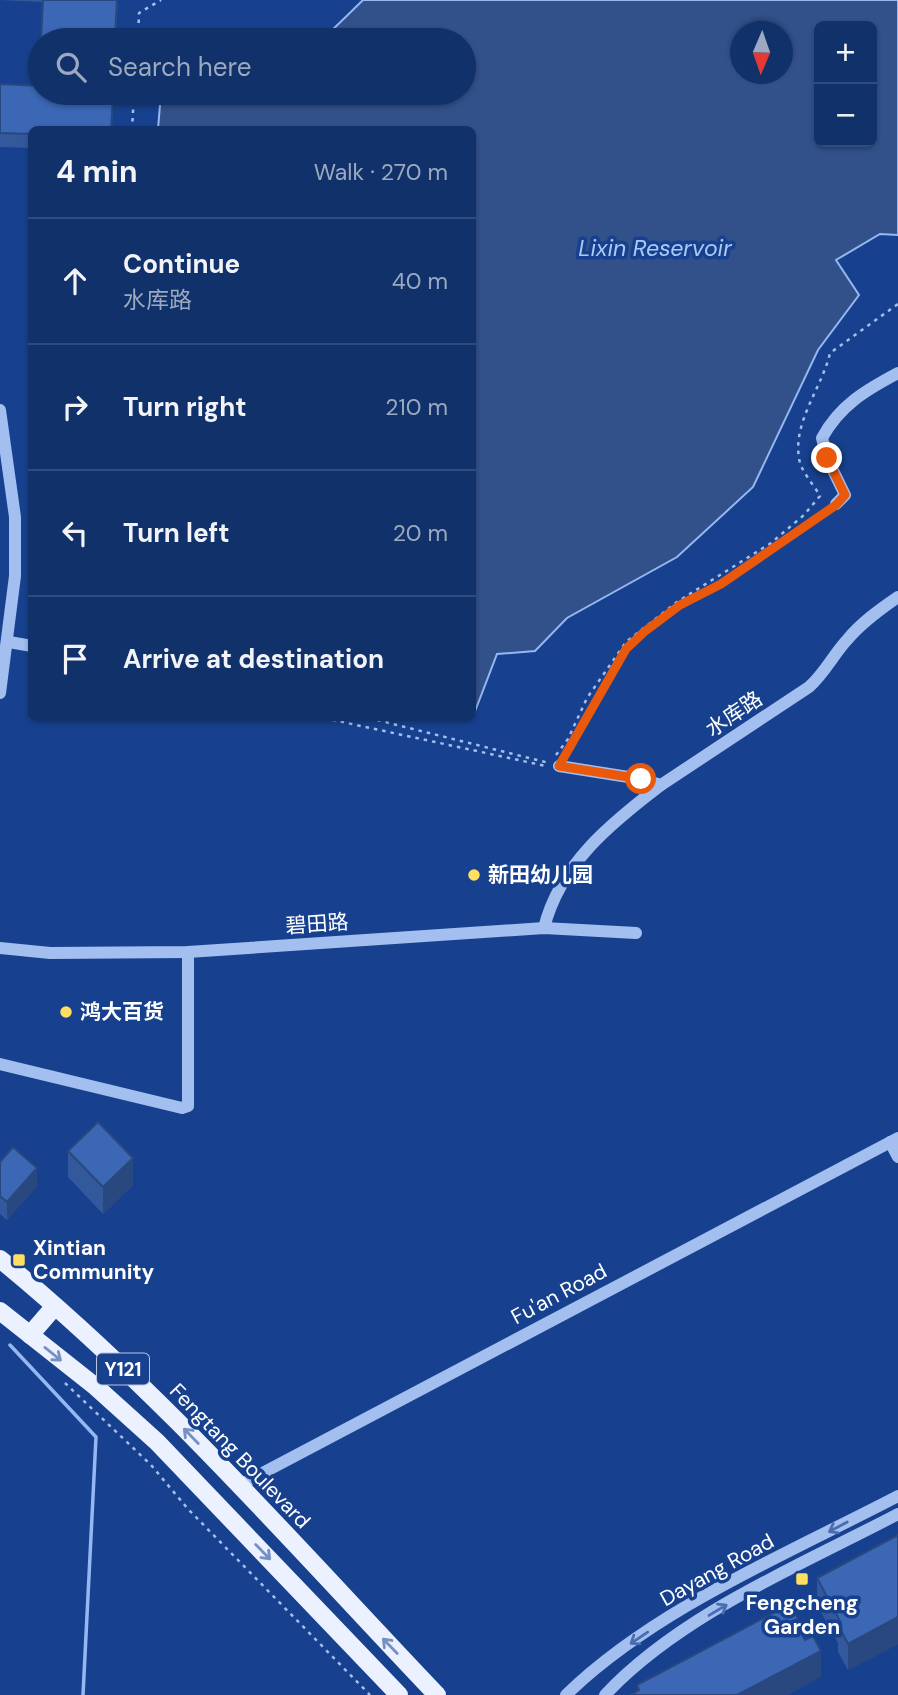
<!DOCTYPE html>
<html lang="en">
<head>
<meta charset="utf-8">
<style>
	:root { --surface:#11316a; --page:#1e3d72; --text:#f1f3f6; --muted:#9ca9c1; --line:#304c7e }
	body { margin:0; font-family:"DM Sans","Noto Sans SC",sans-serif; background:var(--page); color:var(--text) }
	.controls { position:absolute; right:21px; top:21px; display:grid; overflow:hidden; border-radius:10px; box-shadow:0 2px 5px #0004 }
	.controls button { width:63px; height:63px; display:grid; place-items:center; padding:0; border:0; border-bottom:2px solid var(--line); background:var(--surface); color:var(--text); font:35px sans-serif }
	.compass { position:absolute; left:730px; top:21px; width:63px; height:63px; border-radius:50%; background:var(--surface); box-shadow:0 2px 5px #0004; rotate:182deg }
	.stop { position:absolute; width:21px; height:21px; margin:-16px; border:5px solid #ea580c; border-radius:50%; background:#fff }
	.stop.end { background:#ea580c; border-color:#fff; box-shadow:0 2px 7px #0008 }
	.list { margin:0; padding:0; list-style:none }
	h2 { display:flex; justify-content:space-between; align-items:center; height:91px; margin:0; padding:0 28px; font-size:30px }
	h2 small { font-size:23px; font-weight:400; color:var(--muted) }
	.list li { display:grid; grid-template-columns:46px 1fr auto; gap:21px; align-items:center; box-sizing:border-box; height:126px; padding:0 28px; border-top:2px solid var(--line) }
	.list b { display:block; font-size:26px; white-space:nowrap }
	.list p { margin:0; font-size:23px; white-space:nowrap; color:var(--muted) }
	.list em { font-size:23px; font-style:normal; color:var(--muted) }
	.icon { flex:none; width:38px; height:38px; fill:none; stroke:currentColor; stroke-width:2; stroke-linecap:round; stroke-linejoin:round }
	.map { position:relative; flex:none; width:898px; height:1695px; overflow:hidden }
	.search { position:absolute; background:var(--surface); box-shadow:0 2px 5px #0004; left:28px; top:28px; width:448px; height:77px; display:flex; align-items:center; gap:18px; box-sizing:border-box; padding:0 24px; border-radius:38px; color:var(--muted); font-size:26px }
	.panel { position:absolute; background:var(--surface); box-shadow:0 2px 5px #0004; left:28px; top:126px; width:448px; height:595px; border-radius:10px }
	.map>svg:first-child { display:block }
	.water { fill:#32508a; stroke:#95b8f2; stroke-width:2; fill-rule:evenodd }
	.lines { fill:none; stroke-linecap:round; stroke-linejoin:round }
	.stream { stroke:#95b8f2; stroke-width:3.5 }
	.path { stroke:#a3bfef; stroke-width:2.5; stroke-dasharray:3.5 5; stroke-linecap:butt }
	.minor { stroke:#a3bfef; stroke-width:12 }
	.major { stroke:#ebf1ff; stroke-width:18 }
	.wall { fill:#33599c }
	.shaded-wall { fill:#29487f }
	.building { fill:#3b67b5; stroke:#29487f; stroke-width:2 }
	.oneway { stroke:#7690c1 }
	.oneway2 { stroke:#486db0 }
	.route { stroke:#ea580c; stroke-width:9 }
	.poi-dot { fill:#ffdf61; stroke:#17418e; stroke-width:2.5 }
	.labels { text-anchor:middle; stroke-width:7; stroke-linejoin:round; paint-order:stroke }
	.shield { fill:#17418e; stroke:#b9c6dd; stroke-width:2 }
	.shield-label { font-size:19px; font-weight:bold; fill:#fff }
	.street-label { font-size:21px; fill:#fff; stroke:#17418e }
	.poi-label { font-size:21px; font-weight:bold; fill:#fff; stroke:#17418e; text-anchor:start }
	.water-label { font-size:23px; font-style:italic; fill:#aec9f6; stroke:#17418e }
</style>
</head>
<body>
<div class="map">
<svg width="898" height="1695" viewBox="0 0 898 1695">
	<rect width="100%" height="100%" fill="#17418e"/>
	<!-- water -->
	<path class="water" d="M363,0H898V235L880,234L836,260L859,295L818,350L753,487L677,557L567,618L535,651L497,654L474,714L472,130L158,129L161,93H464V40H322ZM819,26H872V142H819ZM740,32H782V74H740Z"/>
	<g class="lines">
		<!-- stream -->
		<path class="stream" d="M10,1345L96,1437L83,1695"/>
		<!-- path -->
		<g class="path">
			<path d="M138,40L139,13L161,0"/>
			<path d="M132,130L134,93"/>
			<path d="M324,718L546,766"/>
			<path d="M369,718L549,763"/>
			<path d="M567,754L589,709L626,649L644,632L679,605L721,584L826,512"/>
			<path d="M556,755L568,739L587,698L626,642L677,602L771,543L804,515L820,496C814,485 800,470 799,458C793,421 822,388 830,353L898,304"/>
			<path d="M65,1383L151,1465L188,1509L370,1695"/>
		</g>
		<!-- minor -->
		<g class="minor">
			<path d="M0,410L15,517V576L0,693"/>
			<path d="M836,504L845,495L827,458L822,438C840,405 866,390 898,373"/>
			<path d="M9,642L32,646"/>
			<path d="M559,766L641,779L661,785L809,687C825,673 833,655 847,640C861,623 879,610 898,597"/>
			<path d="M544,928C560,864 611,823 661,785"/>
			<path d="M0,948L50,953L188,952L544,928L636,933"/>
			<path d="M0,1064L182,1108L188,1106V952"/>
			<path d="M890,1142L898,1157"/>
			<path d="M238,1486L898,1138"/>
			<path d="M566,1695C654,1609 789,1553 898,1496"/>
			<path d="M605,1695C681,1614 801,1565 898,1514"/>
		</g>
		<!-- major -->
		<g class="major">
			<path d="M0,1259C159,1389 295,1546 437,1695"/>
			<path d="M0,1311L96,1387L157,1442L399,1695"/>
			<path d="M30,1335L55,1306"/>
		</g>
	</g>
	<!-- wall -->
	<g class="wall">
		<path d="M0,0H118L116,40H41L42,2Z"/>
		<path d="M0,84L38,86L40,93H113L112,130H32V148L0,147Z"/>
		<path d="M68,1151L133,1185L103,1214L68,1177Z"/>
		<path d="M0,1162L37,1186L7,1220L0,1214Z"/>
		<path d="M898,1535V1644L848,1670L838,1652V1643L817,1605V1578Z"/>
	</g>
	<!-- shaded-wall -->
	<g class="shaded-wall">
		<path d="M133,1158V1185L103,1214V1187Z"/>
		<path d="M37,1168V1186L7,1220V1202Z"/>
		<path d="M898,1617V1644L848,1670V1644Z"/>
		<path d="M821,1651V1677L788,1695H737Z"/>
	</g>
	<!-- building -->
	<g class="building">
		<path d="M43,0H117L115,40H41Z"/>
		<path d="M40,49V93H113L111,130H32V134L0,133V84L38,86Z"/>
		<path d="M98,1122L133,1158L103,1187L68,1151Z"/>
		<path d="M13,1147L37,1168L7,1202L0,1196V1162Z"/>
		<path d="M898,1535V1617L848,1644L838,1625L841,1623L817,1578Z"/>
		<path d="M790,1604L798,1619L794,1621L805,1640L813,1636L821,1651L737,1695H631L639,1690L637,1685Z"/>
	</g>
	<!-- one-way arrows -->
	<defs><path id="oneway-shaft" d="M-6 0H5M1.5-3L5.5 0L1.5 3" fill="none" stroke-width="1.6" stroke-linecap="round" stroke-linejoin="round" transform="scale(1.75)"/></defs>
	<g class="oneway">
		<use href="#oneway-shaft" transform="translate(53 1354) rotate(39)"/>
		<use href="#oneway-shaft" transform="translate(191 1436) rotate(-134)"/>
		<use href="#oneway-shaft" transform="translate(263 1552) rotate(46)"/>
		<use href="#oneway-shaft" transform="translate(390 1646) rotate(-134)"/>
	</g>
	<g class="oneway2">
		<use href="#oneway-shaft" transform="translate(838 1527) rotate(152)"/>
		<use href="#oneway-shaft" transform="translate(718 1610) rotate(-31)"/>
		<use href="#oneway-shaft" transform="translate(639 1638) rotate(146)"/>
	</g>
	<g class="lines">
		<!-- route -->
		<path class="route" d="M641,779L559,766L626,649L644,632L680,605L721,584L836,505L845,495L827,458"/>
	</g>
	<!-- markers -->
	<g class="poi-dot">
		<circle cx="474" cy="875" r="7"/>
		<circle cx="66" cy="1012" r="7"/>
		<rect x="12" y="1253" width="14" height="14" rx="3.5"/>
		<rect x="795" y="1572" width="14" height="14" rx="3.5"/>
	</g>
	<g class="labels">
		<!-- shield labels -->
		<rect class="shield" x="97" y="1353.5" width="52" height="31" rx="5"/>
		<g class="shield-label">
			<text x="123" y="1376">Y121</text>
		</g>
		<!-- street labels -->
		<g class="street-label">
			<text transform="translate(734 714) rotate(-34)" y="7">水库路</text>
			<text transform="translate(317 924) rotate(-4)" y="7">碧田路</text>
			<text transform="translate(559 1294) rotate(-28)" y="7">Fu'an Road</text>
			<text transform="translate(240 1456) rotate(46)" y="7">Fengtang Boulevard</text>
			<text transform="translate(717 1570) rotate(-29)" y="7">Dayang Road</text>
		</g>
		<!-- poi labels -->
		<g class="poi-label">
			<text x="488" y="882">新田幼儿园</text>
			<text x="80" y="1019">鸿大百货</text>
			<text x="33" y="1255">Xintian<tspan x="33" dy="24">Community</tspan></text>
			<text x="802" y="1610" text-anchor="middle">Fengcheng<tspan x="802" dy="24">Garden</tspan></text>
		</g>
		<!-- water labels -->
		<g class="water-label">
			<text x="655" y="256">Lixin Reservoir</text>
		</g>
	</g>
</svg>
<div class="controls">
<button>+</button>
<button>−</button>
</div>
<svg class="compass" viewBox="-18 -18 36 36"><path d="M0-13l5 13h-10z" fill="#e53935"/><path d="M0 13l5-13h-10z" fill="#9ca9c1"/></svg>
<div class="stop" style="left:641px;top:779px"></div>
<div class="stop end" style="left:827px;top:458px"></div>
<div class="search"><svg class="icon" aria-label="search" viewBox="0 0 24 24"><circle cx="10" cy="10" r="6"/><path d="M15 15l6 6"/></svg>Search here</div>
<section class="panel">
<h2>4 min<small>Walk · 270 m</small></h2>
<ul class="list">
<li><svg class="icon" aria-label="ahead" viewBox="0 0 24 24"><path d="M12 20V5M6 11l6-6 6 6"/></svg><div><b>Continue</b><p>水库路</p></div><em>40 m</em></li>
<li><svg class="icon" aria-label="right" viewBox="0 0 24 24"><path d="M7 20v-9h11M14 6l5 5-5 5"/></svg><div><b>Turn right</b></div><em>210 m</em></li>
<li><svg class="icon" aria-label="left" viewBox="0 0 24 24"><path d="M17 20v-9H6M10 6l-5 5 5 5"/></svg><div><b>Turn left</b></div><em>20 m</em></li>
<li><svg class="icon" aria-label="arrive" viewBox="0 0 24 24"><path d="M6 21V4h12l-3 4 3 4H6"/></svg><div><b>Arrive at destination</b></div></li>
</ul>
</section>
</div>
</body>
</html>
